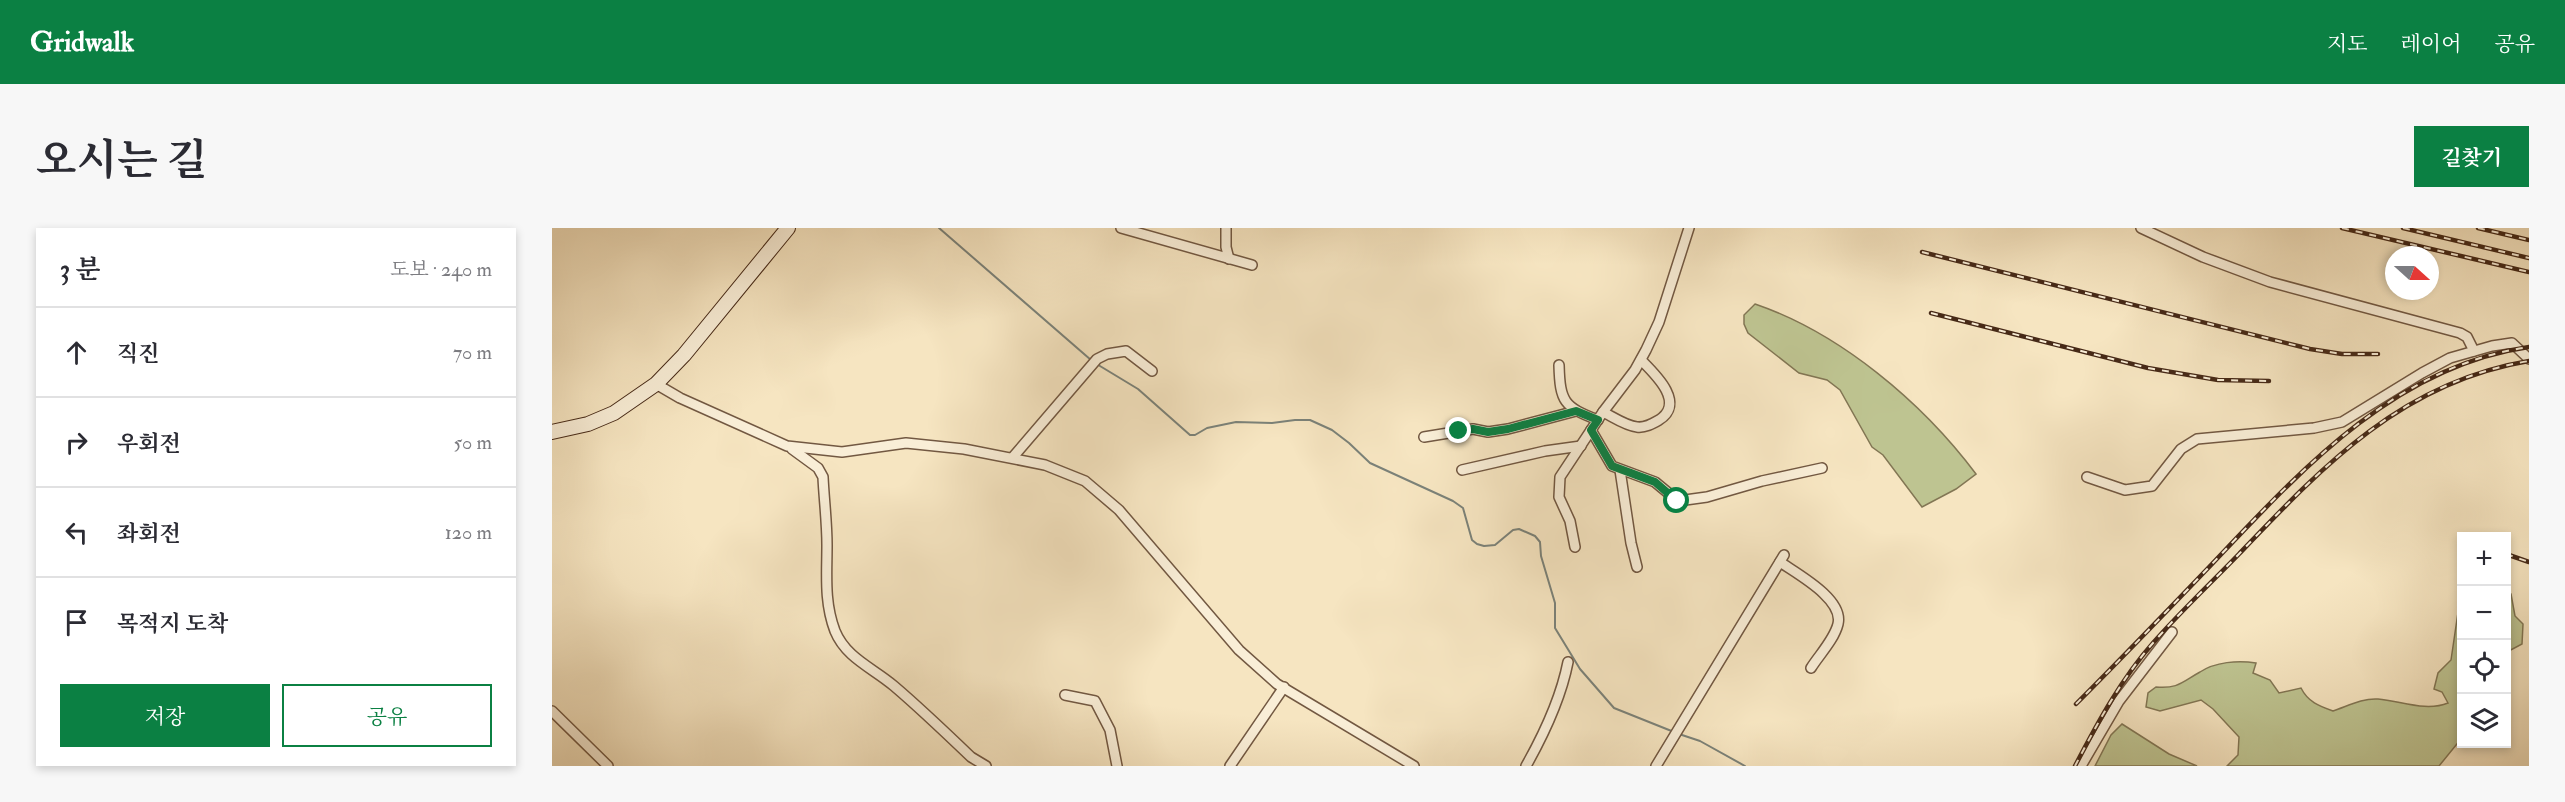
<!DOCTYPE html>
<html lang="ko">
<head>
<meta charset="utf-8">
<style>
	:root { --surface:#fff; --page:#f7f7f7; --text:#2b2b33; --muted:#7c7c81; --line:#e1e1e2; --accent:#0b8043 }
	body { margin:0; font-family:"IM FELL Double Pica","Noto Serif KR",serif; background:var(--page); color:var(--text) }
	.controls { position:absolute; right:18px; bottom:18px; display:grid; overflow:hidden; border-radius:0px; box-shadow:0 3px 9px #0003 }
	.controls button { width:54px; height:54px; display:grid; place-items:center; padding:0; border:0; border-bottom:2px solid var(--line); background:var(--surface); color:var(--text); font:30px sans-serif }
	.compass { position:absolute; left:1833px; top:18px; width:54px; height:54px; border-radius:50%; background:var(--surface); box-shadow:0 3px 9px #0003; rotate:111deg }
	.stop { position:absolute; width:18px; height:18px; margin:-14px; border:4px solid #0b8043; border-radius:50%; background:#fff }
	.stop.end { background:#0b8043; border-color:#fff; box-shadow:0 2px 6px #0008 }
	.list { margin:0; padding:0; list-style:none }
	h2 { display:flex; justify-content:space-between; align-items:center; height:78px; margin:0; padding:0 24px; font-size:26px }
	h2 small { font-size:20px; font-weight:400; color:var(--muted) }
	.list li { display:grid; grid-template-columns:39px 1fr auto; gap:18px; align-items:center; box-sizing:border-box; height:90px; padding:0 24px; border-top:2px solid var(--line) }
	.list b { display:block; font-size:22px; white-space:nowrap }
	.list em { font-size:20px; font-style:normal; color:var(--muted) }
	.actions { display:flex; gap:12px; padding:18px 24px }
	.actions a { flex:1; padding:14px 0; border:2px solid var(--accent); border-radius:0px; text-align:center; font-size:21px; color:var(--accent) }
	.actions .main { background:var(--accent); color:#fff }
	.icon { flex:none; width:33px; height:33px; fill:none; stroke:currentColor; stroke-width:2; stroke-linecap:round; stroke-linejoin:round }
	.map { position:relative; flex:none; width:1977px; height:538px; overflow:hidden; border-radius:0px }
	header { display:flex; align-items:center; gap:36px; box-sizing:border-box; height:84px; padding:0 30px; background:var(--accent); color:#fff }
	header strong { font-size:28px }
	nav { display:flex; gap:33px; margin-inline-start:auto; font-size:21px }
	.intro { display:flex; align-items:center; justify-content:space-between; box-sizing:border-box; height:144px; padding:0 36px }
	h1 { margin:0; font-size:42px }
	.button { padding:15px 27px; border-radius:0px; background:var(--accent); color:#fff; font-size:21px; font-weight:700 }
	main { display:flex; gap:36px; padding:0 36px }
	aside { flex:1; background:var(--surface); border-radius:0px; box-shadow:0 3px 9px #0003 }
	.map>svg:first-child { display:block }
	.green { fill:#bec491; stroke:#827654; stroke-width:1.5 }
	.lines { fill:none; stroke-linecap:round; stroke-linejoin:round }
	.stream { stroke:#7b8279; stroke-width:2 }
	.street-casing { stroke:#725842; stroke-width:12 }
	.secondary-casing { stroke:#462917; stroke-width:16 }
	.street { stroke:#f9eed7; stroke-width:9 }
	.secondary { stroke:#f9eed7; stroke-width:14 }
	.rail-casing { stroke:#462917; stroke-width:4.5 }
	.rail { stroke:#f9eed7; stroke-width:2; stroke-dasharray:7; stroke-linecap:butt }
	.route { stroke:#0b8043; stroke-width:8 }
</style>
</head>
<body>
<header>
<strong>Gridwalk</strong>
<nav><a>지도</a><a>레이어</a><a>공유</a></nav>
</header>
<div class="intro"><h1>오시는 길</h1><a class="button">길찾기</a></div>
<main>
<aside>
<h2>3 분<small>도보 · 240 m</small></h2>
<ul class="list">
<li><svg class="icon" aria-label="ahead" viewBox="0 0 24 24"><path d="M12 20V5M6 11l6-6 6 6"/></svg><div><b>직진</b></div><em>70 m</em></li>
<li><svg class="icon" aria-label="right" viewBox="0 0 24 24"><path d="M7 20v-9h11M14 6l5 5-5 5"/></svg><div><b>우회전</b></div><em>50 m</em></li>
<li><svg class="icon" aria-label="left" viewBox="0 0 24 24"><path d="M17 20v-9H6M10 6l-5 5 5 5"/></svg><div><b>좌회전</b></div><em>120 m</em></li>
<li><svg class="icon" aria-label="arrive" viewBox="0 0 24 24"><path d="M6 21V4h12l-3 4 3 4H6"/></svg><div><b>목적지 도착</b></div></li>
</ul>
<div class="actions"><a class="main">저장</a><a>공유</a></div>
</aside>
<div class="map">
<svg width="1977" height="538" viewBox="0 0 1977 538">
	<rect width="100%" height="100%" fill="#f6e5c1"/>
	<filter id="stains"><feTurbulence type="fractalNoise" baseFrequency=".00333" numOctaves="4"/><feColorMatrix values="0 0 0 0 .2 0 0 0 0 .09 0 0 0 0 .02 0 0 0 .5 -.17"/></filter>
	<radialGradient id="worn" r=".72"><stop offset=".6" stop-color="#630" stop-opacity="0"/><stop offset="1" stop-color="#630" stop-opacity=".3"/></radialGradient>
	<!-- green -->
	<g class="green">
		<path d="M1203,76C1288,105 1370,174 1424,246L1404,261L1370,279L1331,227L1320,219L1288,162L1275,152L1247,145L1196,105L1192,96V87Z"/>
		<path d="M1955,363L1959,366L1963,388L1971,396L1970,416L1955,424Z"/>
		<path d="M1909,364V511L1887,538H1675L1686,527L1687,509L1661,481L1649,472L1608,483L1594,479L1596,465L1604,459C1626,461 1630,454 1648,444C1663,434 1686,432 1704,435L1701,445L1718,452L1727,465L1749,460C1756,474 1767,478 1781,483C1796,478 1810,470 1826,471C1849,473 1874,484 1896,475L1890,464L1882,461L1886,445L1899,432Z"/>
		<path d="M1570,496L1617,526L1645,538H1543L1559,507Z"/>
	</g>
	<g class="lines">
		<!-- stream -->
		<g class="stream">
			<path d="M387,0L539,132"/>
			<path d="M543,135L586,161L638,207H643L655,200L684,194L720,195L743,192H758L780,202L797,215L818,235L901,273L911,280L920,312L925,316L932,318L943,317L961,302L967,301L983,308L988,314L989,328L1003,375V400L1028,441L1062,480L1122,504"/>
			<path d="M1127,506L1148,513L1193,538"/>
		</g>
		<!-- street casing -->
		<g class="street-casing">
			<g id="street">
				<path d="M569,0L700,37"/>
				<path d="M674,0V19L677,31"/>
				<path d="M1589,0L1651,29L1718,54L1908,105L1915,109L1922,123"/>
				<path d="M1007,137C1008,174 1012,179 1046,192"/>
				<path d="M104,156L128,170L235,218L290,224L354,215L412,221L493,237L533,253L567,282L687,422L725,456L862,538"/>
				<path d="M1051,184C1061,189 1074,198 1085,199C1093,200 1100,196 1107,192C1134,175 1103,146 1089,132"/>
				<path d="M1039,202L1060,238L1103,254L1126,273L1155,269L1210,253L1270,240"/>
				<path d="M872,209L921,201L936,204L956,201L1024,183"/>
				<path d="M240,221L266,240L271,249C272,271 275,294 275,317C275,347 272,374 283,403C294,430 321,440 342,458C369,481 394,505 419,529L434,538"/>
				<path d="M461,229L545,131L555,126L574,123L600,143"/>
				<path d="M910,242L993,223L1029,218"/>
				<path d="M1068,242L1079,315L1085,339"/>
				<path d="M1535,249L1573,262L1600,258L1629,221L1645,211L1762,200L1790,194L1870,145L1898,130L1940,118L1960,115L1977,131"/>
				<path d="M1023,319L1018,293L1007,269L1008,249L1051,184L1083,142L1094,122L1107,94L1137,0"/>
				<path d="M1228,334C1245,346 1292,371 1286,396C1282,412 1267,427 1259,440"/>
				<path d="M513,467L543,473L558,502L565,538"/>
				<path d="M0,483L56,538"/>
				<path d="M678,538L732,459"/>
				<path d="M974,538C992,506 1009,470 1016,434"/>
				<path d="M1104,538L1232,327"/>
				<path d="M1529,538L1567,473L1620,404"/>
			</g>
		</g>
		<!-- secondary casing -->
		<g class="secondary-casing">
			<path id="secondary" d="M0,204L36,196L62,185L104,156L132,127L236,0"/>
		</g>
		<!-- street -->
		<use href="#street" class="street"/>
		<!-- secondary -->
		<use href="#secondary" class="secondary"/>
		<!-- rail casing -->
		<g class="rail-casing">
			<g id="rail">
				<path d="M1790,0L1977,44"/>
				<path d="M1851,0L1977,30"/>
				<path d="M1926,0L1977,12"/>
				<path d="M1370,24L1758,121L1790,126H1826"/>
				<path d="M1379,85L1596,140L1666,152L1717,153"/>
				<path d="M1954,326L1977,334"/>
				<path d="M1524,476C1570,430 1615,383 1660,336C1748,243 1843,138 1977,119"/>
				<path d="M1523,538C1545,496 1569,451 1601,415C1628,384 1658,356 1687,326C1771,238 1850,154 1977,133"/>
			</g>
		</g>
		<!-- rail -->
		<use href="#rail" class="rail"/>
	</g>
	<g class="lines">
		<!-- route -->
		<path class="route" d="M907,203L921,201L936,204L956,201L1024,183L1046,192L1039,202L1060,238L1103,254L1125,273"/>
	</g>
	<rect width="100%" height="100%" filter="url(#stains)"/>
	<rect width="100%" height="100%" fill="url(#worn)"/>
</svg>
<div class="controls">
<button>+</button>
<button>−</button>
<button><svg class="icon" aria-label="locate" viewBox="0 0 24 24"><circle cx="12" cy="12" r="6"/><path d="M12 2v4M12 18v4M2 12h4M18 12h4"/></svg></button>
<button><svg class="icon" aria-label="layers" viewBox="0 0 24 24"><path d="M12 4l9 5-9 5-9-5zM3 14l9 5 9-5"/></svg></button>
</div>
<svg class="compass" viewBox="-18 -18 36 36"><path d="M0-13l5 13h-10z" fill="#e53935"/><path d="M0 13l5-13h-10z" fill="#7c7c81"/></svg>
<div class="stop" style="left:1125px;top:273px"></div>
<div class="stop end" style="left:907px;top:203px"></div>
</div>
</main>
</body>
</html>
